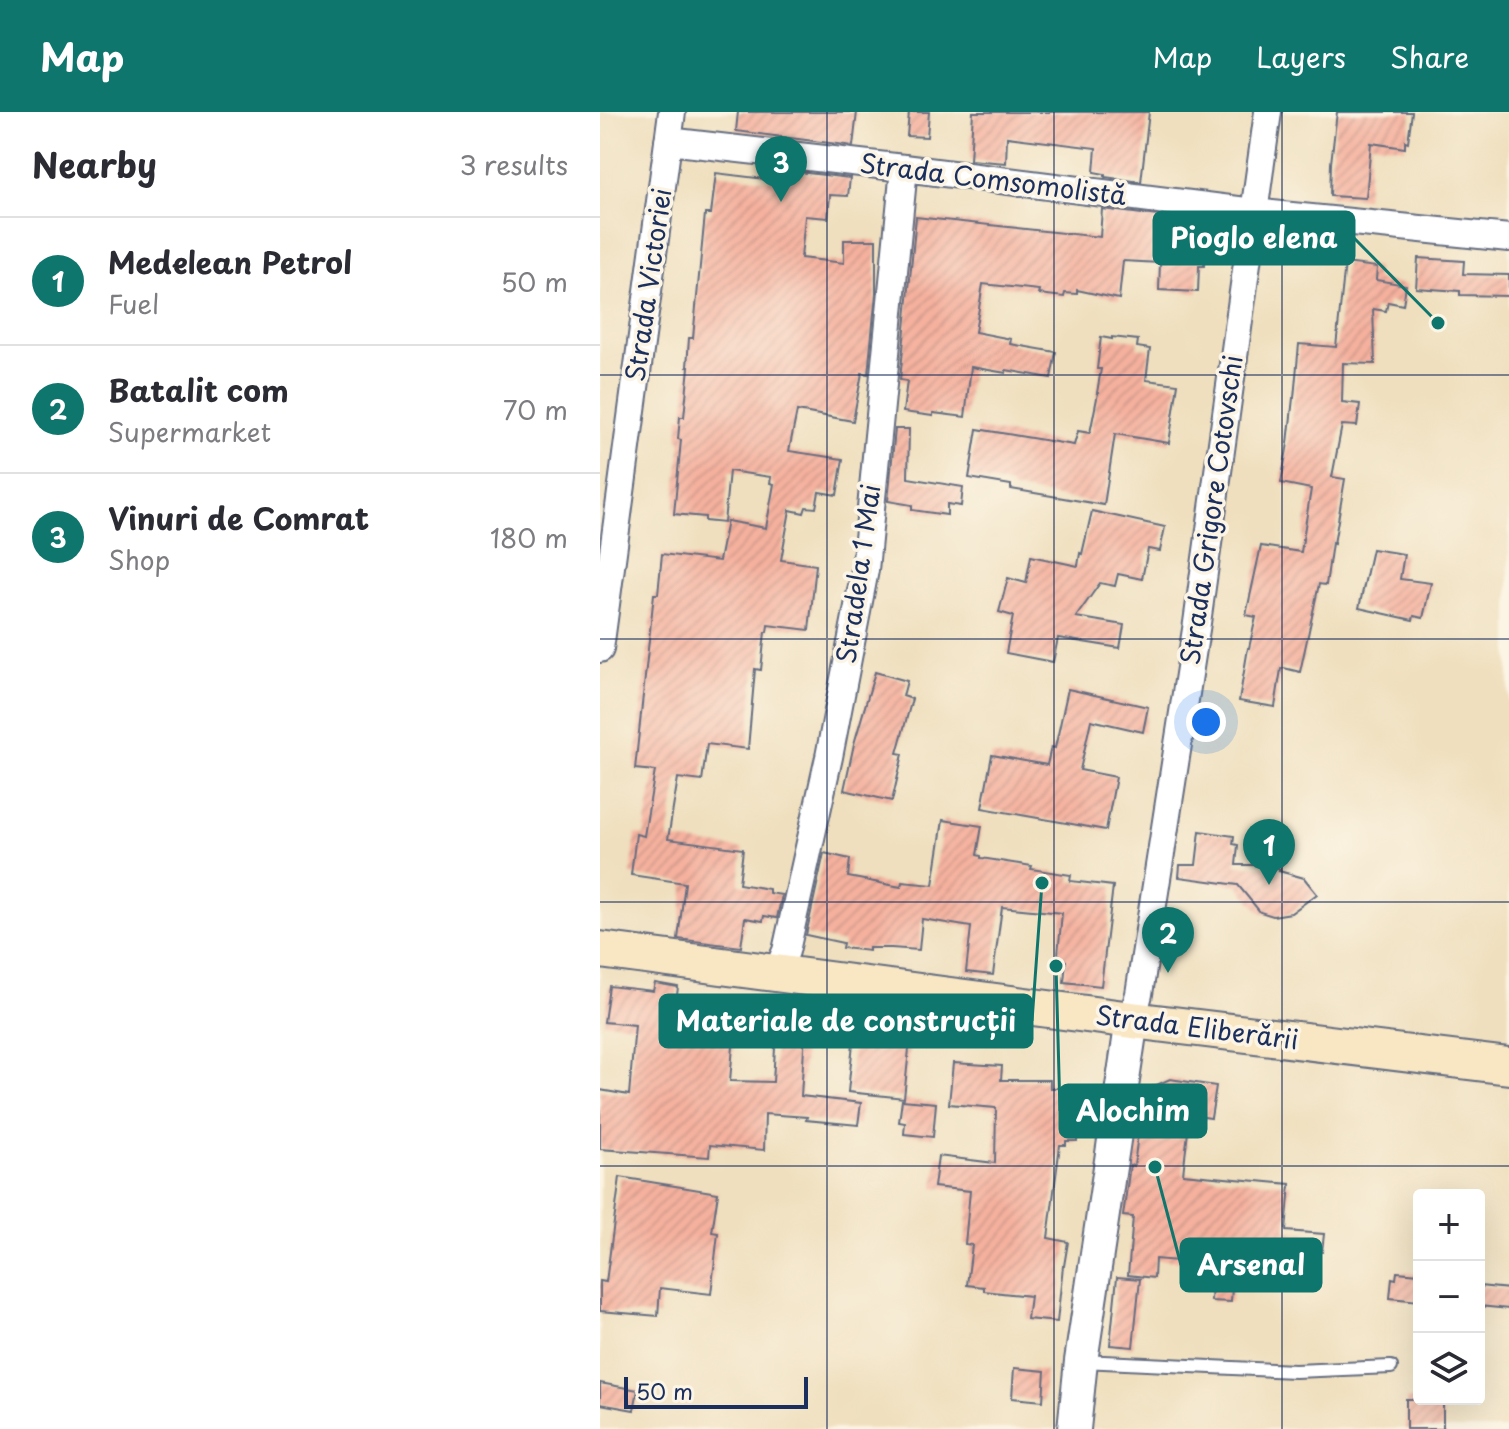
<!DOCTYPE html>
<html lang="en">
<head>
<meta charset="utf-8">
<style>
	:root { --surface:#fff; --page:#f2f2f3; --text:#2b2b33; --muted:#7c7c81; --line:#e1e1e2; --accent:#0f766e }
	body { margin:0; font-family:"Playpen Sans",sans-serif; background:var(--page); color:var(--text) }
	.controls { position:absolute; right:24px; bottom:24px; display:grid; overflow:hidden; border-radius:8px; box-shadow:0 8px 32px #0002 }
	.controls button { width:72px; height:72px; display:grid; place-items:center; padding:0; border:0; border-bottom:2px solid var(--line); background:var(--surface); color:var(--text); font:40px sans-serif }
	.scale { position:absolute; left:24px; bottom:20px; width:184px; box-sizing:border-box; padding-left:8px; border:4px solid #1b2f5e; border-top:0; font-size:22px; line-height:28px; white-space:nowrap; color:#1b2f5e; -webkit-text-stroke:6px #fcf5e5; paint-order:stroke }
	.you { position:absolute; left:606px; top:610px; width:28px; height:28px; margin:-20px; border:6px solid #fff; border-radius:50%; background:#1a73e8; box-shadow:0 0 0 12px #1a73e833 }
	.badge { display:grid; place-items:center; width:52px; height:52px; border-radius:50%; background:var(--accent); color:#fff; font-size:26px; font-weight:700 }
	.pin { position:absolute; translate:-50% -66px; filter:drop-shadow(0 2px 4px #0008) }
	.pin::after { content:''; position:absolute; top:42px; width:28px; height:24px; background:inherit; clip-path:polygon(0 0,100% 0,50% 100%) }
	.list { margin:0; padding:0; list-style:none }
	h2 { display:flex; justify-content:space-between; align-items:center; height:104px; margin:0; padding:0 32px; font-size:34px }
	h2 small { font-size:26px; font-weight:400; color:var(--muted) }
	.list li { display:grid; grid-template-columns:52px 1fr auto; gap:24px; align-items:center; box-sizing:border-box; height:128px; padding:0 32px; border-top:2px solid var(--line) }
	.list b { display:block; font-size:30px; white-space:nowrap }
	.list p { margin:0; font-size:26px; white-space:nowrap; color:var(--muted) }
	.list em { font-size:26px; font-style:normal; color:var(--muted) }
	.icon { flex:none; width:44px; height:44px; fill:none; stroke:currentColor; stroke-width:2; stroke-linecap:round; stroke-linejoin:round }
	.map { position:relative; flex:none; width:909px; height:1317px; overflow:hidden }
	header { display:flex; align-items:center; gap:48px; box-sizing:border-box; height:112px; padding:0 40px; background:var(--accent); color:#fff }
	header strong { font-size:38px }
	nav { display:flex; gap:44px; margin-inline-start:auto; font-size:28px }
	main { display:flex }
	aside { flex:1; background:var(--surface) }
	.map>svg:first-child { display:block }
	.building { fill:url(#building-hatch) }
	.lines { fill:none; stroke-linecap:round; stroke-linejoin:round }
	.service-casing { stroke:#656d80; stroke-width:16 }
	.minor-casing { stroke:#656d80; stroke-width:30 }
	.tertiary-casing { stroke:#656d80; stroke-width:36 }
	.secondary-casing { stroke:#656d80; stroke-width:40 }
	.service { stroke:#fff; stroke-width:12 }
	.minor { stroke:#fff; stroke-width:26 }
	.tertiary { stroke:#fff; stroke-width:32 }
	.secondary { stroke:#f9e7c3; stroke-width:36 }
	.grid { fill:none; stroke:#1b2f5e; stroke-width:2; stroke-opacity:0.55 }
	.labels { text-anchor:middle; stroke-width:7; stroke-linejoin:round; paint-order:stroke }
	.street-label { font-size:26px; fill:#1b2f5e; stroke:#fcf5e5 }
	.leader { fill:none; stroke:#0f766e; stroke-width:3 }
	.callout-dot { fill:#0f766e; stroke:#fcf5e5; stroke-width:3 }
	.callout { fill:#0f766e; stroke:#0f766e; stroke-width:3 }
	.callout-label { font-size:28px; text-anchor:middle; font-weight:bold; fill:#fff }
</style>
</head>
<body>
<header>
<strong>Map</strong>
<nav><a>Map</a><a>Layers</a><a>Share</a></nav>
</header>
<main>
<aside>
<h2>Nearby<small>3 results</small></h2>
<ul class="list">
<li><span class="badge">1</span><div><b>Medelean Petrol</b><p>Fuel</p></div><em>50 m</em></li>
<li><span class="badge">2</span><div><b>Batalit com</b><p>Supermarket</p></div><em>70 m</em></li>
<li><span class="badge">3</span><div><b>Vinuri de Comrat</b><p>Shop</p></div><em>180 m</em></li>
</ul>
</aside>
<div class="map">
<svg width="909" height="1317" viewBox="0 0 909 1317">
	<defs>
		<pattern id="building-hatch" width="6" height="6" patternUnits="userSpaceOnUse" patternTransform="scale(2)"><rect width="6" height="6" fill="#f5b19e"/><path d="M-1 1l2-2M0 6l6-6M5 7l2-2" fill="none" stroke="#d1998a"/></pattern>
	</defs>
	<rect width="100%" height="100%" fill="#fcf5e5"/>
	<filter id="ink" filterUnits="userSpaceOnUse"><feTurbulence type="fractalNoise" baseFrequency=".0125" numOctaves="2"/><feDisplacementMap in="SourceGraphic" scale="16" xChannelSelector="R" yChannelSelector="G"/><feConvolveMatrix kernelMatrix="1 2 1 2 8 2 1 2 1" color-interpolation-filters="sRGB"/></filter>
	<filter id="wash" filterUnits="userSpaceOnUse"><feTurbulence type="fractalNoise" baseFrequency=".006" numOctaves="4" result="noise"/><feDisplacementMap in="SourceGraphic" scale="32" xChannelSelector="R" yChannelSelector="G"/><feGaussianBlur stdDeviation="1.8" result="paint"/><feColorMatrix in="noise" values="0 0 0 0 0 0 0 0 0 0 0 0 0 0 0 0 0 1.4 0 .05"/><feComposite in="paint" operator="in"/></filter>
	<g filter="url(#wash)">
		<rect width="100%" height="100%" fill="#efdfbe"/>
		<g id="blocks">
			<!-- building -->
			<g class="building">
				<path d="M138,0H257L253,34L136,19Z"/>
				<path d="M309,0H329L327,25L307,24Z"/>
				<path d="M373,0H549L541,70L505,65V62L494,60L496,36L407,25L406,51L370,48Z"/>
				<path d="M737,0H812L808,30L805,29V36L771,31L766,86L730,84L731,51Z"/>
				<path d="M173,57L250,66L248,84L230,83L228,106L205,104L201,146L244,151V128H276V181L268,262L262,261L253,309L197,299L189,339L243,347L237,383L219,380L216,396L206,395L204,401L190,398L181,448L216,453L209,518L168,513L167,520H165L161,558L155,557L148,637L107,632L102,669L78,666L68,727L143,737L139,772L169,777V781L182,783L177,806L164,804L163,809L145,806L141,835L78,827L85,771L31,763L36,722L44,724L55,659L35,657L54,482H58L62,442L119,449L127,409L166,416L174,372L170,371L171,365L129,359L124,411L105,409V405L74,402L81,328L78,327L80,305H84L89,255H87L89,226H93L105,102H111L116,61L173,68Z"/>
				<path d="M502,97L606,110L604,154H599L598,180L559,178L560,151L523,149L519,187L477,178V182L465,181L464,185L438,182L439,178L383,172L375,220L411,227L410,232L456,240L451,266L406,258V261L371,255L365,305L333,301V304L303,300L307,269L300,268L316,105L500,125Z"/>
				<path d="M818,146L864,149L863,162L909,163V184L860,183V179L816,176Z"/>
				<path d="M745,151L777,155L776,168L806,173L803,193L788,190L786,199L773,197L775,252L743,251L742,290L760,292L757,314L742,313L732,365L745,367L734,432L732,431L726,473L719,472L700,560L684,556L681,557L675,595L639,589L648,536H649L656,505L646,503L661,434L701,440L711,377L681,371L688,331L693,286H694L699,232L736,235Z"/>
				<path d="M501,225L512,227V225L538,228L537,235L550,237L546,268L578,272L569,331L515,322L504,393L411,377V373L369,366L377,317L474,333L478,319L490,321L498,281H497L501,257H497Z"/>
				<path d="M295,317H309L308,366L363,375L361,394L347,392V403L312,398V393L288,389Z"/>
				<path d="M492,399L565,415L560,439L548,437L542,467L518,462L515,474L500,471L476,505L524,513L520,536L458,526L453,550L406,541L413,504L399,500L408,466L426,471L431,444L478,454L480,441L482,442Z"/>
				<path d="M772,437L804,442L800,467L831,471L823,506L814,504L813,508L759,496Z"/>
				<path d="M275,560L307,569L303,584L312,587L297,641L303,642L292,689L244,678L254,632Z"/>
				<path d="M468,577L548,595L543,620L491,608L480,658L516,665L506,718L382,696L392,643L447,653L451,635L455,636Z"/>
				<path d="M343,708L382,714L377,743L381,744V746L432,754L431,757L471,763L470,769L513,774L501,874L464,870L466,849L458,842L462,801L402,795L393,863L366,860L371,815L322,807L319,838L291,836H269V839L242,836L243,831L206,823L224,741L250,747L248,765L301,775L302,770L333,773Z"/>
				<path d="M600,719L634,724L633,732L638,733L636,753H653L680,757L679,759L704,766L717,782L691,801L673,804L660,800L638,773L579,765L580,753H596Z"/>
				<path d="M55,871L78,875L73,915L106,918V920L134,923L130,969L173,970L177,902L206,903L201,984L261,991L258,1013L206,1008L207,1005L165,1002L164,1038L110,1033L109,1045L0,1037V978L29,983L35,913L4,910L9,874L53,879Z"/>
				<path d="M254,921L310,927L304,986L248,980Z"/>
				<path d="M353,951L402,954L401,968H450V976H469L468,1003L478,1004L477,1029H466V1033H460L448,1126L468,1130L464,1154H463L457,1210L427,1207L430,1184L384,1179V1175L367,1173L372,1133L365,1132L370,1079L334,1075L338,1044L395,1051L396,996L349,992Z"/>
				<path d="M570,967L616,974L611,1006L590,1003L583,1062L690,1072L686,1119L724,1122L722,1140L688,1137L686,1160L676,1159V1165L633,1161L631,1190L611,1189L613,1152L555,1147L554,1166L528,1163L533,1105L523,1104L530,1053L534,1054L542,989L552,975Z"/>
				<path d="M302,988L336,991L333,1025L304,1022L305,1011L299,1010Z"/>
				<path d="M20,1065L118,1081L112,1120L118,1121L111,1182L60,1176L58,1204L0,1199V1169L6,1170Z"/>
				<path d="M797,1160L819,1162V1189L790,1186L792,1166L796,1167Z"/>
				<path d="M517,1165L540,1167L533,1235L510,1233Z"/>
				<path d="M879,1174L909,1177V1197L879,1194Z"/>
				<path d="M414,1256L445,1259L443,1289L412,1286Z"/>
				<path d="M0,1271L38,1278L34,1298L0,1292Z"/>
				<rect x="806" y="1287" width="37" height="30"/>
			</g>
		</g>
	</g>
	<g filter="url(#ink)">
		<use href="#blocks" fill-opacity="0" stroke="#656d80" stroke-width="2"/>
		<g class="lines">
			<!-- service casing -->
			<g class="service-casing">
				<path id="service" d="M482,1249L695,1259L791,1255"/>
			</g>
			<!-- minor casing -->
			<g class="minor-casing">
				<g id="minor">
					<path d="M68,29L304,56L654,100L909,126"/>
					<path d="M0,537L72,0"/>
					<path d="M176,862L186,839L229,645L265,458L304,56"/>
					<path d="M532,908L539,882L597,511L668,0"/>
				</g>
			</g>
			<!-- tertiary casing -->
			<g class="tertiary-casing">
				<path id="tertiary" d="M474,1317L481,1249L532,908"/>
			</g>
			<!-- secondary casing -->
			<g class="secondary-casing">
				<path id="secondary" d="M0,838L532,908L909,954"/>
			</g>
			<!-- service -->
			<use href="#service" class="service"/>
			<!-- minor -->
			<use href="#minor" class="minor"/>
			<!-- tertiary -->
			<use href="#tertiary" class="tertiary"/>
			<!-- secondary -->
			<use href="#secondary" class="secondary"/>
		</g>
	</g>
	<!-- grid -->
	<path class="grid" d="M227,0V1317M454,0V1317M682,0V1317M0,263H909M0,527H909M0,790H909M0,1054H909"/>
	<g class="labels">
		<!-- street labels -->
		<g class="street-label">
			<text transform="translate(393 68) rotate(7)" y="9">Strada Comsomolistă</text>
			<text transform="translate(49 173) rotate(-82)" y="9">Strada Victoriei</text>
			<text transform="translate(612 398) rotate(-82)" y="9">Strada Grigore Cotovschi</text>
			<text transform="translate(259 462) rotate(-82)" y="9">Stradela 1 Mai</text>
			<text transform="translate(597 916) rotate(7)" y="9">Strada Eliberării</text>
		</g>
	</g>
	<!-- callouts -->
	<path class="leader" d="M838 211L754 126M442 771L432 909M456 854L460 999M555 1055L581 1153"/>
	<g class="callout-dot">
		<circle cx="838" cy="211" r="8"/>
		<circle cx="442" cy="771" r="8"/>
		<circle cx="456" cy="854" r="8"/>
		<circle cx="555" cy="1055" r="8"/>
	</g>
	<g class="callout">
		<rect x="554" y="100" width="200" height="52" rx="8"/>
		<rect x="60" y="883" width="372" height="52" rx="8"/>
		<rect x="460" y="973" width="146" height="52" rx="8"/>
		<rect x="581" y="1127" width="140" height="52" rx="8"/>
	</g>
	<g class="callout-label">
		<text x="654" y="136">Pioglo elena</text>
		<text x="246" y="919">Materiale de construcții</text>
		<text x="533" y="1009">Alochim</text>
		<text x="651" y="1163">Arsenal</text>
	</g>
</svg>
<div class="controls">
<button>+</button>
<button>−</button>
<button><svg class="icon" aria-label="layers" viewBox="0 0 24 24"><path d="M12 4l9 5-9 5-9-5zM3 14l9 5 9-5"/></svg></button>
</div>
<div class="scale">50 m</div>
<div class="you"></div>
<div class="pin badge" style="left:669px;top:773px">1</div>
<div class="pin badge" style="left:568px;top:861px">2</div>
<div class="pin badge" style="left:181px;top:90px">3</div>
</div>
</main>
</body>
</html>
